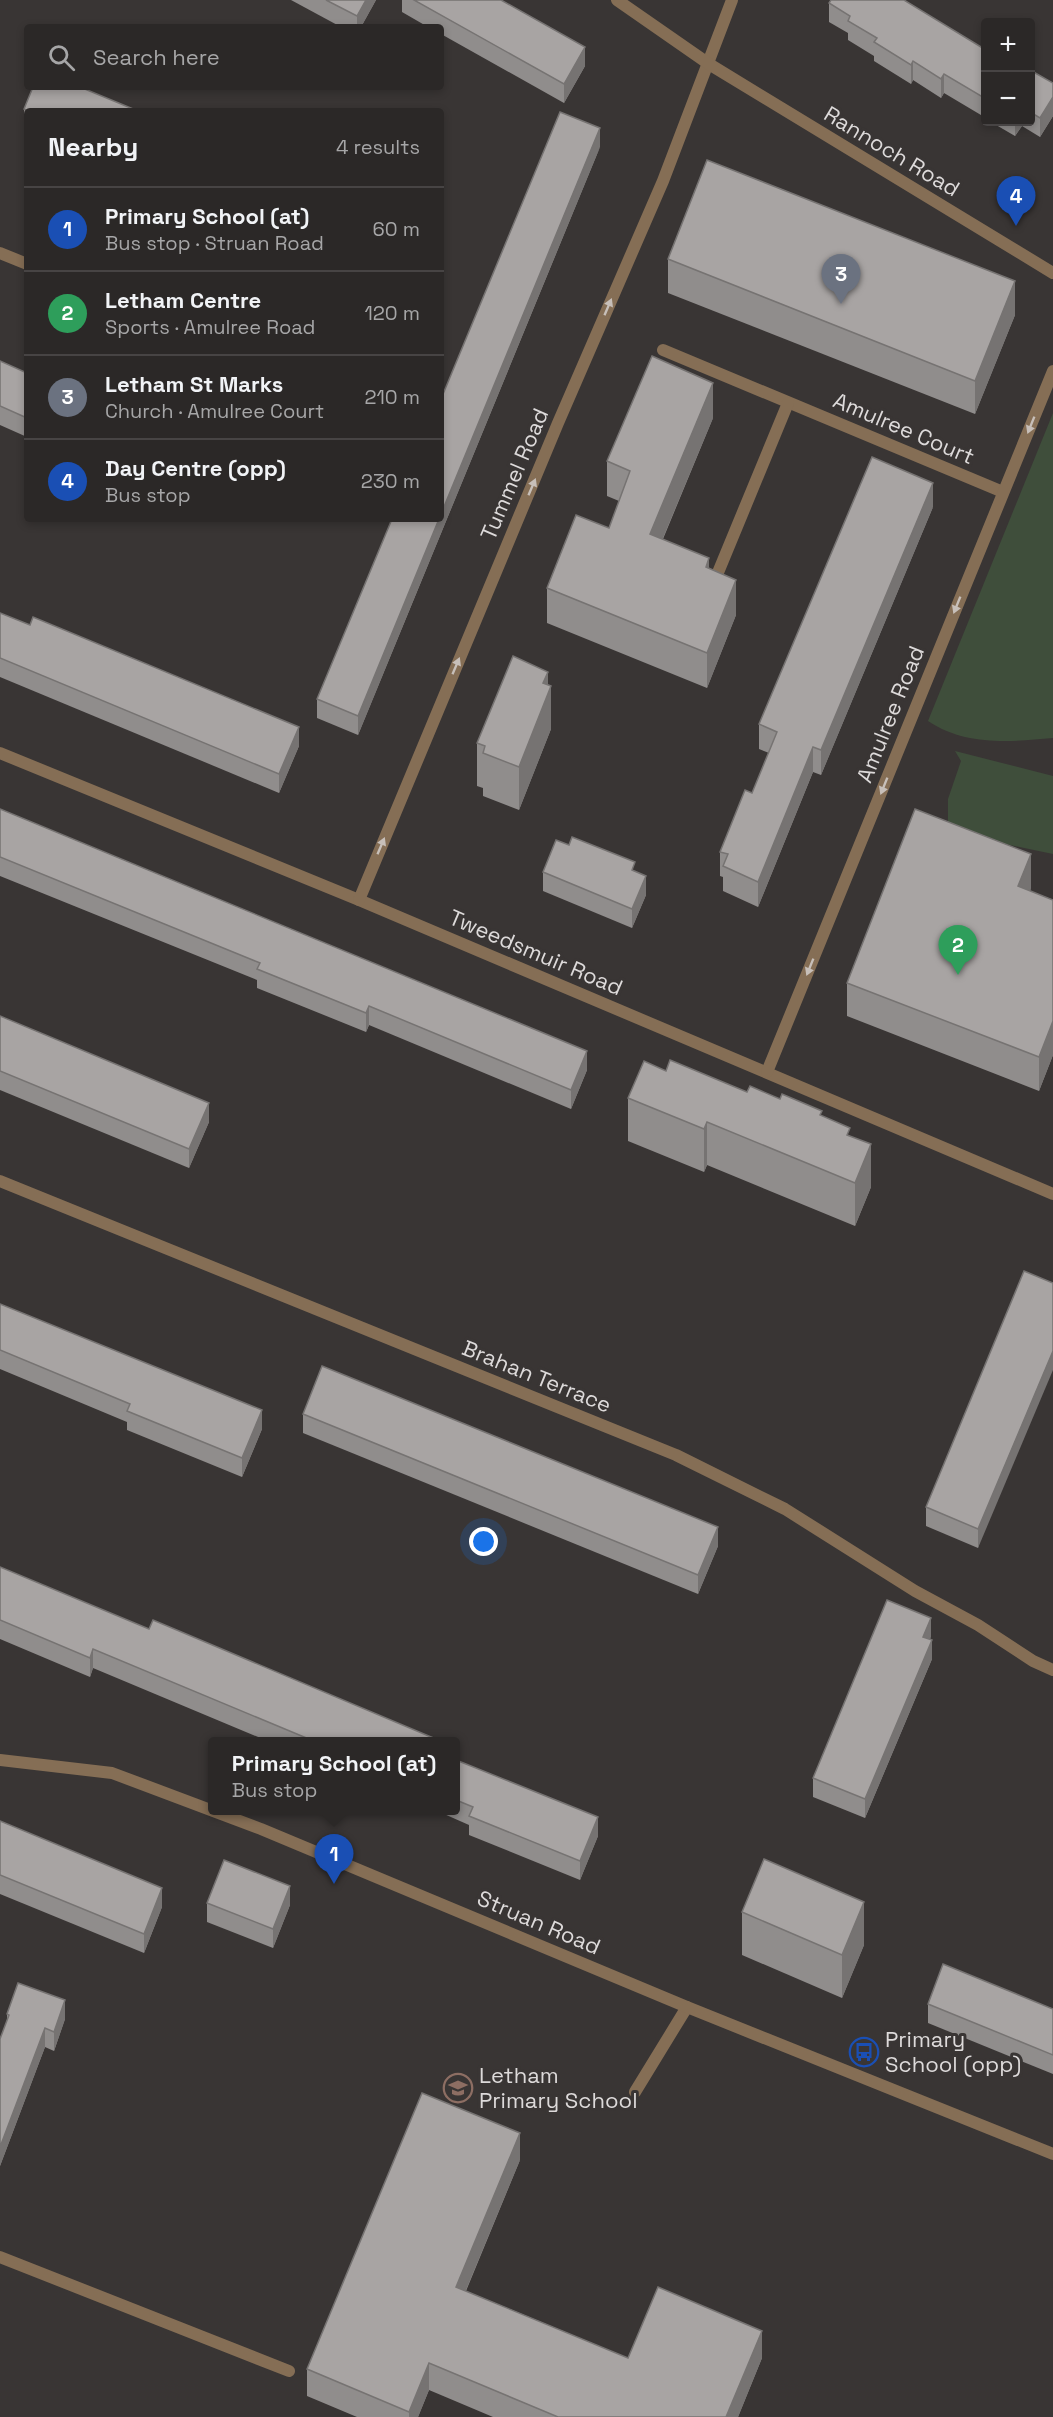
<!DOCTYPE html>
<html lang="en">
<head>
<meta charset="utf-8">
<style>
	:root { --surface:#2b2827; --page:#373433; --text:#f1f3f6; --muted:#a6a6a7; --line:#474444; --accent:#36d4a7 }
	body { margin:0; font-family:"Space Grotesk",sans-serif; background:var(--page); color:var(--text) }
	.controls { position:absolute; right:18px; top:18px; display:grid; overflow:hidden; border-radius:6px; box-shadow:0 3px 9px #0003 }
	.controls button { width:54px; height:54px; display:grid; place-items:center; padding:0; border:0; border-bottom:2px solid var(--line); background:var(--surface); color:var(--text); font:30px sans-serif }
	.you { position:absolute; left:484px; top:1542px; width:21px; height:21px; margin:-15px; border:4px solid #fff; border-radius:50%; background:#1a73e8; box-shadow:0 0 0 9px #1a73e833 }
	.badge { display:grid; place-items:center; width:39px; height:39px; border-radius:50%; background:var(--accent); color:#fff; font-size:20px; font-weight:700 }
	.pin { position:absolute; translate:-50% -50px; filter:drop-shadow(0 2px 3px #0008) }
	.pin::after { content:''; position:absolute; top:32px; width:21px; height:18px; background:inherit; clip-path:polygon(0 0,100% 0,50% 100%) }
	.popup { position:absolute; left:208px; top:1737px; width:252px; height:78px; box-sizing:border-box; display:grid; place-content:center; border-radius:6px; background:var(--surface); filter:drop-shadow(0 2px 4px #0005); font-size:20px; white-space:nowrap; color:var(--muted) }
	.popup b { font-size:22px; color:var(--text) }
	.popup::after { content:''; position:absolute; left:50%; top:100%; margin-left:-12px; border:12px solid transparent; border-top-color:var(--surface) }
	.list { margin:0; padding:0; list-style:none }
	h2 { display:flex; justify-content:space-between; align-items:center; height:78px; margin:0; padding:0 24px; font-size:26px }
	h2 small { font-size:20px; font-weight:400; color:var(--muted) }
	.list li { display:grid; grid-template-columns:39px 1fr auto; gap:18px; align-items:center; box-sizing:border-box; height:84px; padding:0 24px; border-top:2px solid var(--line) }
	.list b { display:block; font-size:22px; white-space:nowrap }
	.list p { margin:0; font-size:20px; white-space:nowrap; color:var(--muted) }
	.list em { font-size:20px; font-style:normal; color:var(--muted) }
	.icon { flex:none; width:33px; height:33px; fill:none; stroke:currentColor; stroke-width:2; stroke-linecap:round; stroke-linejoin:round }
	.map { position:relative; flex:none; width:1053px; height:2417px; overflow:hidden }
	.search { position:absolute; background:var(--surface); box-shadow:0 3px 9px #0003; left:24px; top:24px; width:420px; height:66px; display:flex; align-items:center; gap:15px; box-sizing:border-box; padding:0 21px; border-radius:6px; color:var(--muted); font-size:22px }
	.panel { position:absolute; background:var(--surface); box-shadow:0 3px 9px #0003; left:24px; top:108px; width:420px; height:414px; border-radius:6px }
	.map>svg:first-child { display:block }
	.green { fill:#3f4e3b }
	.lines { fill:none; stroke-linecap:round; stroke-linejoin:round }
	.service { stroke:#856e55; stroke-width:12 }
	.minor { stroke:#856e55; stroke-width:12 }
	.tertiary { stroke:#856e55; stroke-width:12 }
	.wall { fill:#908d8c }
	.shaded-wall { fill:#767372 }
	.building { fill:#a8a4a3; stroke:#767372; stroke-width:1.5 }
	.oneway { fill:#c7bfb9 }
	.labels { text-anchor:middle; stroke-width:6; stroke-linejoin:round; paint-order:stroke }
	.street-label { font-size:22px; fill:#dddada; stroke:#393534 }
	.poi-label { font-size:22px; fill:#dddada; stroke:#393534; text-anchor:start }
</style>
</head>
<body>
<div class="map">
<svg width="1053" height="2417" viewBox="0 0 1053 2417">
	<rect width="100%" height="100%" fill="#393534"/>
	<!-- green -->
	<g class="green">
		<path d="M1053,413V738C1010,742 965,746 928,721Z"/>
		<path d="M955,751L1053,776V854L948,832V799L961,761Z"/>
	</g>
	<g class="lines">
		<!-- service -->
		<g class="service">
			<path d="M635,2092L687,2007"/>
			<path d="M0,2257L289,2371"/>
		</g>
		<!-- minor -->
		<g class="minor">
			<path d="M0,253L27,264"/>
			<path d="M663,350L1003,492"/>
			<path d="M717,575L788,403"/>
			<path d="M0,753L359,900L1053,1194"/>
			<path d="M359,900L558,423L663,181L732,0"/>
			<path d="M767,1072L1053,371"/>
			<path d="M0,1181L676,1455L785,1509L915,1591L978,1625L1033,1661L1053,1670"/>
			<path d="M0,1760L112,1773L261,1829L687,2007L1053,2154"/>
		</g>
		<!-- tertiary -->
		<path class="tertiary" d="M617,0L709,64L1053,273"/>
	</g>
	<!-- wall -->
	<g class="wall">
		<path d="M291,0H376L361,27H341Z"/>
		<path d="M402,0H501L585,66L564,103L441,34V27H428L402,12Z"/>
		<path d="M829,3L986,50V118L944,93L941,98L913,80L911,84L874,61V56L848,40V33L829,22Z"/>
		<path d="M1030,70L1053,83V116L1040,137L1022,126L1015,136L991,122H1030Z"/>
		<path d="M24,109L138,111H27V129L24,128Z"/>
		<path d="M600,147L358,735L317,718V699Z"/>
		<path d="M668,259L1015,315L975,414L668,293Z"/>
		<path d="M0,361L27,373V437L0,425Z"/>
		<path d="M713,418L663,539L709,569L736,615L707,688L547,623V588L609,528L619,501L607,496V461Z"/>
		<path d="M933,507L821,775L813,772L758,907L723,891V877L720,876V852L752,793L769,753L759,749V724Z"/>
		<path d="M0,613L299,746L279,793L0,677Z"/>
		<path d="M548,685L551,729L519,810L483,796V788L477,786V743Z"/>
		<path d="M0,809L587,1070L571,1109L369,1025L366,1032L257,988V980L0,876Z"/>
		<path d="M635,871L646,895L632,928L543,891V872Z"/>
		<path d="M1031,888L1030,891L1053,900V1055L1039,1091L847,1016V983Z"/>
		<path d="M0,1016L209,1122L189,1168L0,1090Z"/>
		<path d="M666,1071L747,1092L822,1116L850,1136L871,1187L855,1226L707,1165L704,1172L628,1141V1098Z"/>
		<path d="M1053,1283L978,1548L926,1526V1507Z"/>
		<path d="M0,1304L262,1429L242,1477L127,1430V1422L0,1369Z"/>
		<path d="M303,1414L718,1546L698,1594L303,1433Z"/>
		<path d="M0,1567L149,1629L443,1742H270L93,1668L90,1677L0,1639Z"/>
		<path d="M931,1637L930,1639L932,1659L865,1818L813,1797V1778Z"/>
		<path d="M456,1760L598,1836L580,1880L469,1835V1825L435,1810H456Z"/>
		<path d="M0,1821L162,1907L144,1953L0,1894Z"/>
		<path d="M207,1903L290,1905L273,1948L207,1922Z"/>
		<path d="M742,1912L864,1945L842,1998L742,1955Z"/>
		<path d="M928,2004L1053,2009V2074L928,2023Z"/>
		<path d="M7,2014L65,2019L54,2051L45,2047L0,2166V2039L7,2022Z"/>
		<path d="M520,2160L466,2291L628,2358H762L738,2417H493L429,2390L418,2417H357L307,2396V2369Z"/>
	</g>
	<!-- shaded-wall -->
	<g class="shaded-wall">
		<path d="M366,0H376L361,27H357V16Z"/>
		<path d="M585,47V66L564,103V84Z"/>
		<path d="M913,61V80L911,84V65Z"/>
		<path d="M944,74V93L941,98V79Z"/>
		<path d="M1053,97V116L1040,137V118Z"/>
		<path d="M1015,122H1022V126L1015,136Z"/>
		<path d="M600,128V147L358,735V716L439,519H441V514Z"/>
		<path d="M1015,281V315L975,414V381Z"/>
		<path d="M713,383V418L650,569V534Z"/>
		<path d="M933,483V507L821,775V750Z"/>
		<path d="M709,558V594L706,567Z"/>
		<path d="M736,580V615L707,688V653Z"/>
		<path d="M548,672V694L551,686V729L519,810V767L543,683Z"/>
		<path d="M299,727V746L279,793V774Z"/>
		<path d="M813,747V772L758,907V882Z"/>
		<path d="M1031,854V888L1018,920V886Z"/>
		<path d="M646,876V895L632,928V909Z"/>
		<path d="M369,1006V1025L366,1032V1013Z"/>
		<path d="M1053,1021V1055L1039,1091V1057Z"/>
		<path d="M587,1051V1070L571,1109V1090Z"/>
		<path d="M209,1103V1122L189,1168V1149Z"/>
		<path d="M707,1122V1165L704,1172V1129Z"/>
		<path d="M871,1144V1187L855,1226V1183Z"/>
		<path d="M1053,1351V1370L978,1548V1529Z"/>
		<path d="M262,1410V1429L242,1477V1458Z"/>
		<path d="M718,1527V1546L698,1594V1575Z"/>
		<path d="M931,1618V1637L923,1656V1637Z"/>
		<path d="M932,1640V1659L865,1818V1799Z"/>
		<path d="M93,1649V1668L90,1677V1658Z"/>
		<path d="M598,1817V1836L580,1880V1861Z"/>
		<path d="M290,1886V1905L273,1948V1929Z"/>
		<path d="M162,1888V1907L144,1953V1934Z"/>
		<path d="M864,1902V1945L842,1998V1955Z"/>
		<path d="M65,2000V2019L54,2051V2032Z"/>
		<path d="M45,2028V2047L0,2166V2147Z"/>
		<path d="M520,2133V2160L456,2314V2287Z"/>
		<path d="M762,2331V2358L738,2417H726Z"/>
		<path d="M429,2363V2390L418,2417H409V2412Z"/>
	</g>
	<!-- building -->
	<g class="building">
		<path d="M326,0H366L357,16Z"/>
		<path d="M414,0H501L585,47L564,84Z"/>
		<path d="M831,0H904L986,50V99L944,74L941,79L913,61L911,65L874,42L877,38L848,21L850,16L829,3Z"/>
		<path d="M1030,70L1053,83V97L1040,118L1030,112Z"/>
		<path d="M33,87H80L138,111H29L24,109Z"/>
		<path d="M560,112L600,128L441,514V399Z"/>
		<path d="M707,160L1015,281L975,381L668,259Z"/>
		<path d="M652,356L713,383L650,534L709,558L706,567L736,580L707,653L547,588L576,515L609,528L630,471L607,461Z"/>
		<path d="M0,361L27,373V418L0,406Z"/>
		<path d="M872,457L933,483L821,750L813,747L758,882L723,866L728,854L720,852L745,790L752,793L777,732L759,724Z"/>
		<path d="M392,519H439L358,716L317,699Z"/>
		<path d="M0,613L30,625L33,617L299,727L279,774L0,658Z"/>
		<path d="M513,656L548,672L543,683L551,686L519,767L483,753L485,746L477,743Z"/>
		<path d="M0,809L587,1051L571,1090L369,1006L366,1013L257,969L260,963L0,857Z"/>
		<path d="M915,809L1031,854L1018,886L1053,900V1021L1039,1057L847,983Z"/>
		<path d="M572,837L635,862L632,870L646,876L632,909L543,872L556,840L569,845Z"/>
		<path d="M0,1016L209,1103L189,1149L0,1071Z"/>
		<path d="M670,1060L747,1092L750,1086L780,1099L782,1094L822,1111L820,1115L850,1128L847,1135L871,1144L855,1183L707,1122L704,1129L628,1098L644,1061L666,1071Z"/>
		<path d="M1024,1271L1053,1283V1351L978,1529L926,1507Z"/>
		<path d="M0,1304L262,1410L242,1458L127,1411L130,1404L0,1350Z"/>
		<path d="M322,1366L718,1527L698,1575L303,1414Z"/>
		<path d="M0,1567L149,1629L153,1620L443,1742H316L93,1649L90,1658L0,1620Z"/>
		<path d="M887,1600L931,1618L923,1637L932,1640L865,1799L813,1778Z"/>
		<path d="M456,1760L598,1817L580,1861L469,1816L473,1807L456,1800Z"/>
		<path d="M0,1821L162,1888L144,1934L0,1875Z"/>
		<path d="M764,1859L864,1902L842,1955L742,1912Z"/>
		<path d="M224,1860L290,1886L273,1929L207,1903Z"/>
		<path d="M943,1964L1053,2009V2055L928,2004Z"/>
		<path d="M18,1983L65,2000L54,2032L45,2028L0,2147V2039L9,2015L7,2014Z"/>
		<path d="M422,2093L520,2133L456,2287L628,2358L658,2287L762,2331L726,2417H558L429,2363L409,2412L307,2369Z"/>
	</g>
	<!-- one-way arrows -->
	<defs><path id="oneway-solid" d="M-6-.8H1V-3.2L6.5 0L1 3.2V.8H-6Z" transform="scale(1.5)"/></defs>
	<g class="oneway">
		<use href="#oneway-solid" transform="translate(608 307) rotate(-67)"/>
		<use href="#oneway-solid" transform="translate(1031 425) rotate(112)"/>
		<use href="#oneway-solid" transform="translate(532 487) rotate(-67)"/>
		<use href="#oneway-solid" transform="translate(957 605) rotate(112)"/>
		<use href="#oneway-solid" transform="translate(456 666) rotate(-67)"/>
		<use href="#oneway-solid" transform="translate(884 786) rotate(112)"/>
		<use href="#oneway-solid" transform="translate(381 846) rotate(-67)"/>
		<use href="#oneway-solid" transform="translate(810 967) rotate(112)"/>
	</g>
	<!-- icons -->
	<defs>
		<g id="bus-ring" transform="scale(1.5)"><circle r="9.5" fill="#393534" stroke="#1a4fb4" stroke-width="1.5"/><path d="M-5-6H5V4H4V6H2V4H-2V6H-4V4H-5ZM-3.5-4V0h7V-4ZM-3.5 1.2v1.5H-2V1.2ZM2 1.2v1.5H3.5V1.2Z" fill="#1a4fb4"/></g>
		<g id="school-ring" transform="scale(1.5)"><circle r="9.5" fill="#393534" stroke="#8d6e63" stroke-width="1.5"/><path d="M0-5L7-2L0 1L-7-2ZM-4 1L0 2.5L4 1V4Q0 6-4 4Z" fill="#8d6e63"/></g>
	</defs>
	<g fill-rule="evenodd">
		<use href="#bus-ring" x="864" y="2052"/>
		<use href="#school-ring" x="458" y="2088"/>
	</g>
	<g class="labels">
		<!-- street labels -->
		<g class="street-label">
			<text transform="translate(892 151) rotate(31)" y="8">Rannoch Road</text>
			<text transform="translate(904 428) rotate(23)" y="8">Amulree Court</text>
			<text transform="translate(514 474) rotate(-67)" y="8">Tummel Road</text>
			<text transform="translate(890 714) rotate(-68)" y="8">Amulree Road</text>
			<text transform="translate(536 952) rotate(23)" y="8">Tweedsmuir Road</text>
			<text transform="translate(537 1376) rotate(22)" y="8">Brahan Terrace</text>
			<text transform="translate(539 1922) rotate(23)" y="8">Struan Road</text>
		</g>
		<!-- poi labels -->
		<g class="poi-label">
			<text x="885" y="2047">Primary<tspan x="885" dy="25">School (opp)</tspan></text>
			<text x="479" y="2083">Letham<tspan x="479" dy="25">Primary School</tspan></text>
		</g>
	</g>
</svg>
<div class="controls">
<button>+</button>
<button>−</button>
</div>
<div class="you"></div>
<div class="pin badge" style="left:334px;top:1884px;background:#1a4fb4">1</div>
<div class="popup"><b>Primary School (at)</b>Bus stop</div>
<div class="pin badge" style="left:958px;top:975px;background:#2e9e5b">2</div>
<div class="pin badge" style="left:841px;top:304px;background:#6b7280">3</div>
<div class="pin badge" style="left:1016px;top:226px;background:#1a4fb4">4</div>
<div class="search"><svg class="icon" aria-label="search" viewBox="0 0 24 24"><circle cx="10" cy="10" r="6"/><path d="M15 15l6 6"/></svg>Search here</div>
<section class="panel">
<h2>Nearby<small>4 results</small></h2>
<ul class="list">
<li><span class="badge" style="background:#1a4fb4">1</span><div><b>Primary School (at)</b><p>Bus stop · Struan Road</p></div><em>60 m</em></li>
<li><span class="badge" style="background:#2e9e5b">2</span><div><b>Letham Centre</b><p>Sports · Amulree Road</p></div><em>120 m</em></li>
<li><span class="badge" style="background:#6b7280">3</span><div><b>Letham St Marks</b><p>Church · Amulree Court</p></div><em>210 m</em></li>
<li><span class="badge" style="background:#1a4fb4">4</span><div><b>Day Centre (opp)</b><p>Bus stop</p></div><em>230 m</em></li>
</ul>
</section>
</div>
</body>
</html>
